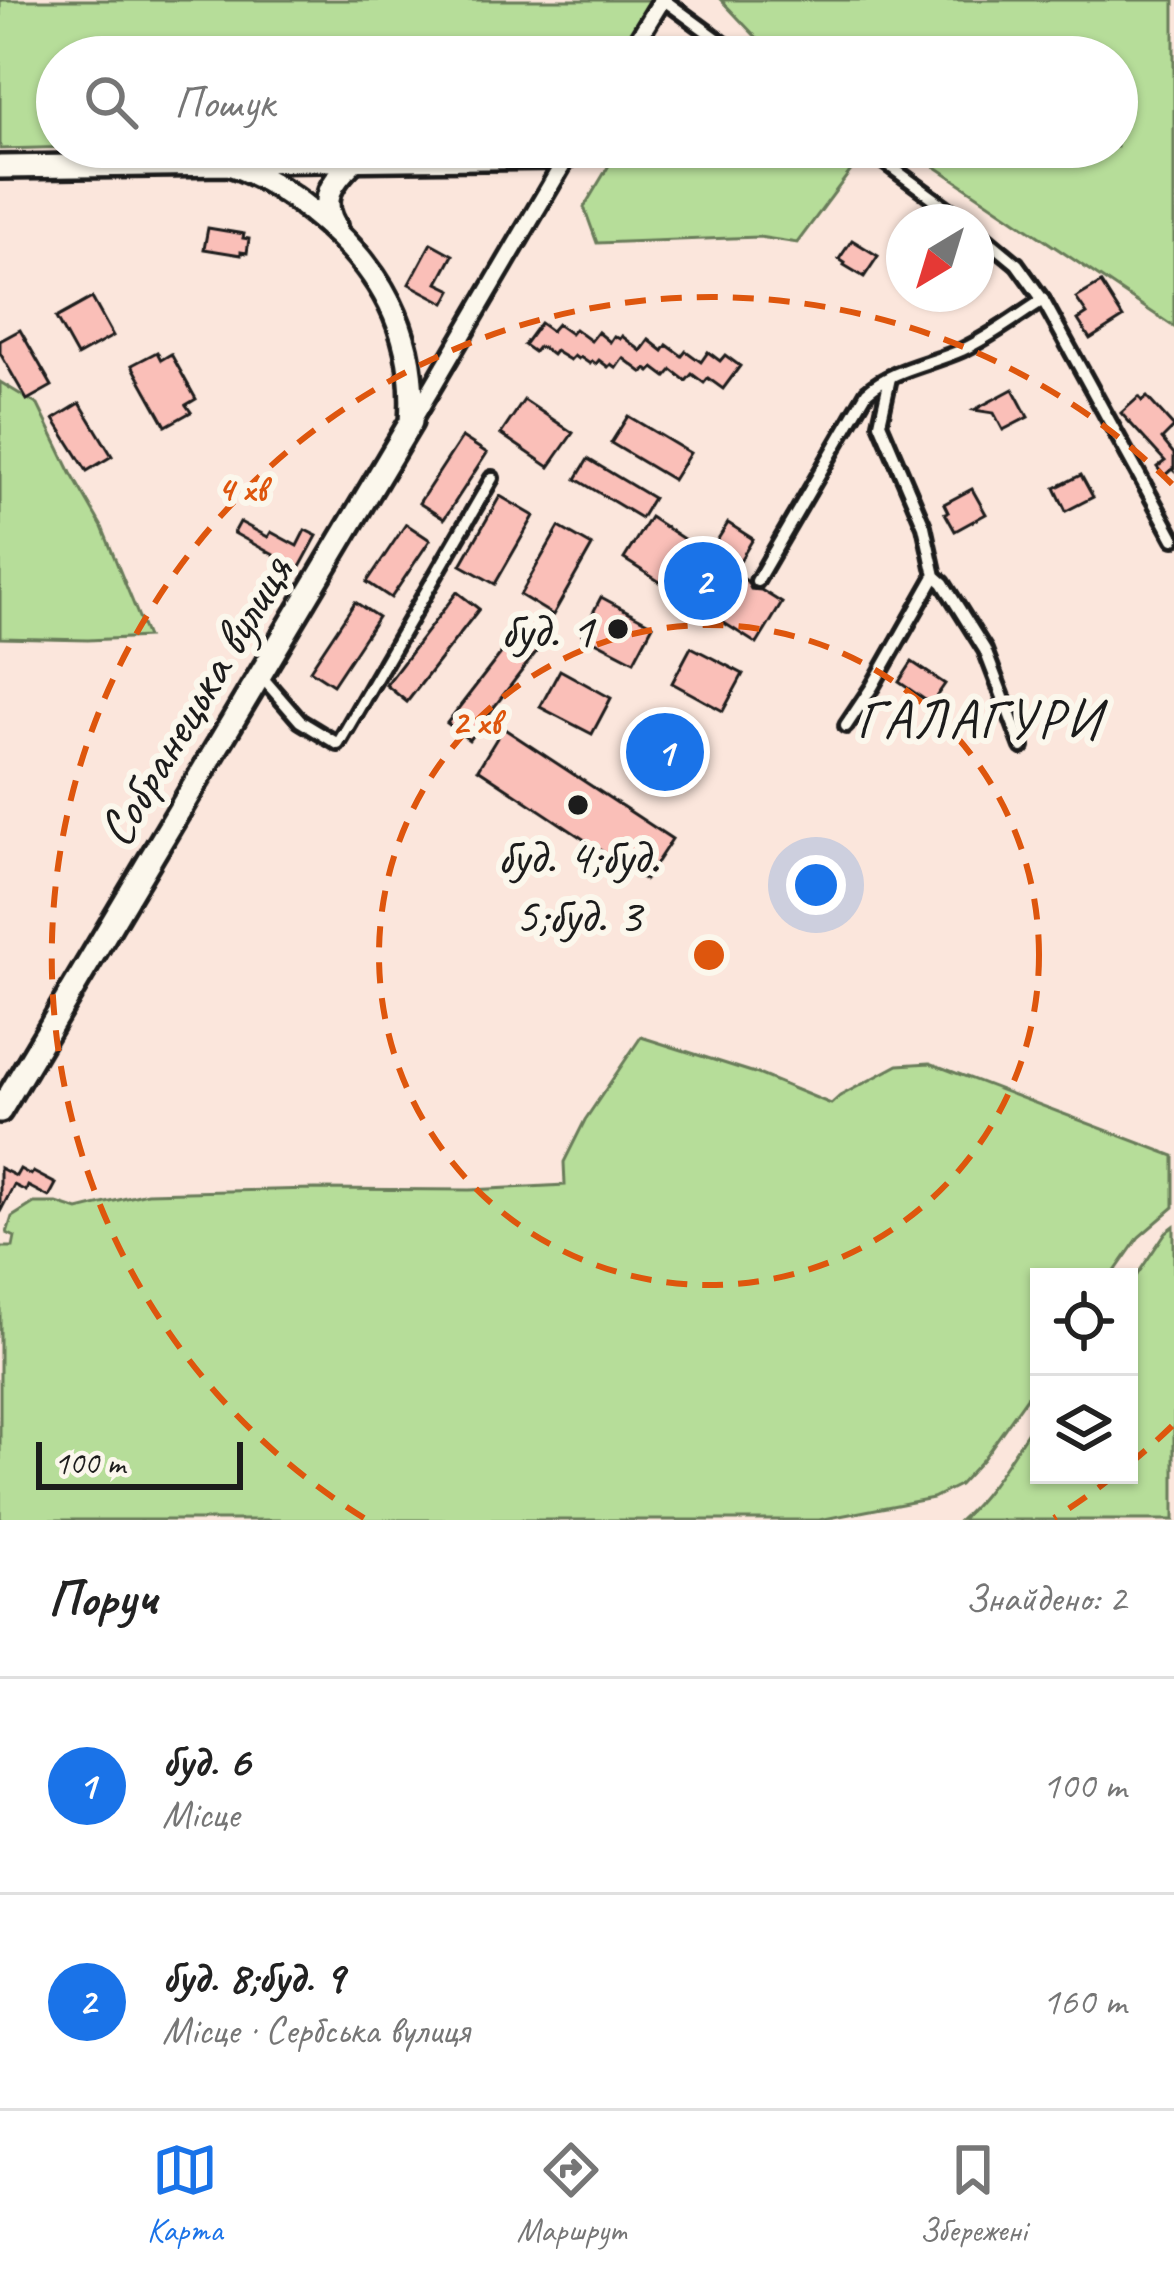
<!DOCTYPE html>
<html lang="uk">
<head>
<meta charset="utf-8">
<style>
	:root { --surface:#fff; --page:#f2f2f2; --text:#222; --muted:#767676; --line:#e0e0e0; --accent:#1a73e8 }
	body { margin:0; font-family:Caveat,sans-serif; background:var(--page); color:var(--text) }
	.controls { position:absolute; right:36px; bottom:36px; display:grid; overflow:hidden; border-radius:0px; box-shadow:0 3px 9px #0004 }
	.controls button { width:108px; height:108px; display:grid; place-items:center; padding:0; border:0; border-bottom:3px solid var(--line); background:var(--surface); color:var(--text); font:60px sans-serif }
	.compass { position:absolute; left:886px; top:204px; width:108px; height:108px; border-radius:50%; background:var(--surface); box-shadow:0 3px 9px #0004; rotate:218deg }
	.scale { position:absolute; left:36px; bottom:30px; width:207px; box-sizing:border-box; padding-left:12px; border:6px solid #1c1c1c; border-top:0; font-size:33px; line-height:42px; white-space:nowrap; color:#1c1c1c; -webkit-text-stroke:9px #fbf7ec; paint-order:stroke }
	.you { position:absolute; left:816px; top:885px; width:42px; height:42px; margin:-30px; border:9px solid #fff; border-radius:50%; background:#1a73e8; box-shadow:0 0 0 18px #1a73e833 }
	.badge { display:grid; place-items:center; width:78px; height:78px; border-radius:50%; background:var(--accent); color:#fff; font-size:39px; font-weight:700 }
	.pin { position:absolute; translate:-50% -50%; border:6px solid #fff; box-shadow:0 3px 12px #0006 }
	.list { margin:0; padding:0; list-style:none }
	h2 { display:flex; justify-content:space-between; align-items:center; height:156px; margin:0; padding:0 48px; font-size:51px }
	h2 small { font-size:39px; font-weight:400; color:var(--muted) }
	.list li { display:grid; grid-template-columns:78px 1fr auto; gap:36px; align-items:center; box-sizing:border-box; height:216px; padding:0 48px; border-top:3px solid var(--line) }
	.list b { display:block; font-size:45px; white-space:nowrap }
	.list p { margin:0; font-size:39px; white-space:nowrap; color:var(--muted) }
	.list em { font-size:39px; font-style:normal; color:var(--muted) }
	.icon { flex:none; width:66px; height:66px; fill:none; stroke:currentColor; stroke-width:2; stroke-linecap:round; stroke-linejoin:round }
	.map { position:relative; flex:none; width:1174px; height:1520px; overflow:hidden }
	.search { position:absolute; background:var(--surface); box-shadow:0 3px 9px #0004; left:36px; right:36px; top:36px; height:132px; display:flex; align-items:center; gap:30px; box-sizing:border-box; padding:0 42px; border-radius:66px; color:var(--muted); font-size:45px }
	.sheet { height:588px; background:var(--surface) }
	nav { display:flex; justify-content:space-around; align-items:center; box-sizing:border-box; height:168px; border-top:3px solid var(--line); background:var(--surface); font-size:33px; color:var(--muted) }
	nav a { display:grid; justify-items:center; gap:6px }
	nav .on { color:var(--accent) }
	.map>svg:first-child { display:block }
	.green { fill:#b6dd99; stroke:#697c5a; stroke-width:3 }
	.building { fill:#fabfb8; stroke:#1c1c1c; stroke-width:3 }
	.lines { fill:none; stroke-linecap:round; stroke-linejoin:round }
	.street-casing { stroke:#1c1c1c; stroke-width:20 }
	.secondary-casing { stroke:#1c1c1c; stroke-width:24 }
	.highway-casing { stroke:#1c1c1c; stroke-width:30 }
	.street { stroke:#fbf7ec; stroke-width:10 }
	.secondary { stroke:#fbf7ec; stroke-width:15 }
	.highway { stroke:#fbf7ec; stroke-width:21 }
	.ring { fill:none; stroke:#de560d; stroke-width:6; stroke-dasharray:21 15 }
	.poi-dot { fill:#1c1c1c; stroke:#fbf7ec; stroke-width:4.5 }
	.labels { text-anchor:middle; stroke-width:12; stroke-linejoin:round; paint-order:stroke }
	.poi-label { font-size:51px; fill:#1c1c1c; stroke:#fbf7ec; text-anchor:end }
	.street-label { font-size:51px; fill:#1c1c1c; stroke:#fbf7ec }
	.neighbourhood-label { font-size:54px; letter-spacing:3px; fill:#1c1c1c; stroke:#fbf7ec }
	.centre { fill:#de560d; stroke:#fbf7ec; stroke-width:6 }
	.ring-label { font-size:36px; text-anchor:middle; font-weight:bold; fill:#de560d; stroke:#fbf7ec; stroke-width:12; stroke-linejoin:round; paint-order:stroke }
</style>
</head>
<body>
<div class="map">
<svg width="1174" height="1520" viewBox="0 0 1174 1520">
	<rect width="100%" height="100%" fill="#fbe6dc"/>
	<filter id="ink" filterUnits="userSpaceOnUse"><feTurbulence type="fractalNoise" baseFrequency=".00833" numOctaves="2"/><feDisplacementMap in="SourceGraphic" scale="24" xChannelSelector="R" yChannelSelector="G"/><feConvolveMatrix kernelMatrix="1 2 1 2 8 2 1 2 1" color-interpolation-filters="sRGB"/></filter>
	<g filter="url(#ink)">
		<!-- green -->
		<g class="green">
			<path d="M0,0H650L616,57H57V147H75L0,149Z"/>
			<path d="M721,0H1174V327L906,147H1117V57H775Z"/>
			<path d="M620,147H856L864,153L797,243L759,237L597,243L584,207Z"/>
			<path d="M0,382L38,405L71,473L102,527L147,637L88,640L0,638Z"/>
			<path d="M641,1037L758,1074L831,1104L840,1096L898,1065L930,1063L1174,1156V1207L1139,1237L1111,1277H1039V1380L983,1459L959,1485L933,1498L819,1520H0V1247H13L15,1237L7,1233L12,1217L34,1203H57L78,1210L147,1193L314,1189L470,1190L565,1185L564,1162L585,1120Z"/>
			<path d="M1174,1226V1520H960C992,1492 1014,1450 1039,1415V1475H1129V1287L1166,1232Z"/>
		</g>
		<!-- building -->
		<g class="building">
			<path d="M208,228L244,234L243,238L249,239L247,253L241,252V255L204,249Z"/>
			<path d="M852,240L878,256L864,277L844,265L845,263L839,259Z"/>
			<path d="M431,243L453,255L438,283L452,290L445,303L409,284Z"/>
			<path d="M1101,283L1123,318L1090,339L1078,320L1087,314L1076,298Z"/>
			<path d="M92,298L113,336L77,356L56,318Z"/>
			<path d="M540,323L551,331L557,324L571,334L575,329L591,341L598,332L610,342L614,336L620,339L622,336L641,351L649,340L663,351L667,345L682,356L686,351L701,362L708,352L720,361L725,355L740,366L723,389L708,378L704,383L692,374L686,381L672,370L666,377L654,368L650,372L646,369L643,373L623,358L616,368L611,364L608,367L599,360L596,364L592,361L590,364L580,357L578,359L574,356L570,360L555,351L552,355L543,348L538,347L534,352L524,345Z"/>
			<path d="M20,330L52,386L27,400L0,353V341Z"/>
			<path d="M157,352L161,360L171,354L196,399L186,405L191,412L166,426L132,365Z"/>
			<path d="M1013,389L1028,417L1003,430L994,413L974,410Z"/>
			<path d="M1139,397L1142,401L1147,397L1174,427L1162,439L1174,454V471L1172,469L1164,476L1157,467L1165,461L1121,413Z"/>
			<path d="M524,400L573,433L549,467L501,434Z"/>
			<path d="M80,403L112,456L87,471L54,419Z"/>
			<path d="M628,416L690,453L673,480L611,443Z"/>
			<path d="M462,437L487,453L444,519L419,503Z"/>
			<path d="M588,459L653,498L641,518L576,479Z"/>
			<path d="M1081,475L1093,497L1066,511L1055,488Z"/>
			<path d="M972,489L986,514L955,531L945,513L948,512L944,504Z"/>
			<path d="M500,496L534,516L495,584L461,565Z"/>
			<path d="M650,517L708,555L728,523L753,539L733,572L747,581L751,589L761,590L782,603L757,644L624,559Z"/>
			<path d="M240,522L268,537L271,532L297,546L305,530L317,536L299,569L234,533Z"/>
			<path d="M406,524L430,540L391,598L367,582Z"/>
			<path d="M559,527L592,546L553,615L520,595Z"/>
			<path d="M457,592L479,609L407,702L386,685Z"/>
			<path d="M601,597L653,625L634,661L582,634Z"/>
			<path d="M355,602L378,617L333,685L310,670Z"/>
			<path d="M519,630L540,647L469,740L447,723Z"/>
			<path d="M691,647L743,674L723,711L672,683Z"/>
			<path d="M912,662L945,684L931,704L899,682Z"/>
			<path d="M560,670L611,698L592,734L540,707Z"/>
			<path d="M649,720L701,747L681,784L630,756Z"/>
			<path d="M503,728L672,839L645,880L478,769Z"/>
			<path d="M0,1168L16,1176L20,1169L31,1175L33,1172L56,1184L49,1197L28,1186L26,1191L14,1185L0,1212Z"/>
		</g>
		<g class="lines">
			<!-- street casing -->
			<g class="street-casing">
				<g id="street">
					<path d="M664,0L742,57"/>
					<path d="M864,147L966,222"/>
					<path d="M976,230L1017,264L1043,300L1174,539"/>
					<path d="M890,378L880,423L924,526L935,576L943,583L985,650L1022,747"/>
					<path d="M757,581L867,392C893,369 931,364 962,350C992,336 1016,317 1043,300"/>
					<path d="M261,676L300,721L338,744L492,478"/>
					<path d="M846,726L872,687L935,576"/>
				</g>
			</g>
			<!-- secondary casing -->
			<g class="secondary-casing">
				<g id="secondary">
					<path d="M627,57L662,0"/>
					<path d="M238,164L565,160"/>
					<path d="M413,420L573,147"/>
				</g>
			</g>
			<!-- highway casing -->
			<g class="highway-casing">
				<g id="highway">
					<path d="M0,167L229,164C260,174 285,190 311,211C380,266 418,332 411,422L0,1111"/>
					<path d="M335,226C319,199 332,182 352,162"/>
				</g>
			</g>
			<!-- street -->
			<use href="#street" class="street"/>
			<!-- secondary -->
			<use href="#secondary" class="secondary"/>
			<!-- highway -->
			<use href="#highway" class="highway"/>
		</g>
	</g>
	<!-- distance rings -->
	<g class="ring">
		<circle cx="709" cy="955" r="330"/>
		<path d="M1172 1426A660 660 0 0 1 1133 1461M1115 1475A660 660 0 0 1 1054 1518M364 1518A660 660 0 1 1 1172 484"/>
	</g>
	<!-- markers -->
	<g class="poi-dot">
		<circle cx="618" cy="629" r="12"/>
		<circle cx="578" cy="805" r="12"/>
	</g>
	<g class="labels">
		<!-- poi labels -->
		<g class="poi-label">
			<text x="594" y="647">буд. 1</text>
			<text x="578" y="873" text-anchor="middle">буд. 4;буд.<tspan x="578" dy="59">5;буд. 3</tspan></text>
		</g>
		<!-- street labels -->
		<g class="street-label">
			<text transform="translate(194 700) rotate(-59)" y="18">Собранецька вулиця</text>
		</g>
		<!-- neighbourhood labels -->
		<g class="neighbourhood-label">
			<text x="980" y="737">ГАЛАГУРИ</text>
		</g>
	</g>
	<circle cx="709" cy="955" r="18" class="centre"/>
	<g class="ring-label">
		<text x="242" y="501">4 хв</text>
		<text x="476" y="734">2 хв</text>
	</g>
</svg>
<div class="controls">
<button><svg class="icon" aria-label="locate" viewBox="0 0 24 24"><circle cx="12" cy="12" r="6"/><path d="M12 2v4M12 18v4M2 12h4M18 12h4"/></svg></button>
<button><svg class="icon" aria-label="layers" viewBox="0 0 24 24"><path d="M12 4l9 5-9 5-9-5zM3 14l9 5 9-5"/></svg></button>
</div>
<svg class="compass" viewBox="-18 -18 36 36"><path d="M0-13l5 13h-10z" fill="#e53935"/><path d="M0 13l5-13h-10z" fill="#767676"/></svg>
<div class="scale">100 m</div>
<div class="you"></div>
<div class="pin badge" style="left:665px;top:752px">1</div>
<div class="pin badge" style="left:703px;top:581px">2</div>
<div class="search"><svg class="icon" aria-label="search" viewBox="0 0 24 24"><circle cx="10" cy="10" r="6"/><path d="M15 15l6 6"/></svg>Пошук</div>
</div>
<section class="sheet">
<h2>Поруч<small>Знайдено: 2</small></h2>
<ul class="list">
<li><span class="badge">1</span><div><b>буд. 6</b><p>Місце</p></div><em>100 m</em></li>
<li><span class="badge">2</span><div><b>буд. 8;буд. 9</b><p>Місце · Сербська вулиця</p></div><em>160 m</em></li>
</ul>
</section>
<nav>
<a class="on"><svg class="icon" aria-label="map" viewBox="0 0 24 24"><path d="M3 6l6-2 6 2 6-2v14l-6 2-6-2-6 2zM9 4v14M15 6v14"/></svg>Карта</a>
<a><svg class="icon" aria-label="directions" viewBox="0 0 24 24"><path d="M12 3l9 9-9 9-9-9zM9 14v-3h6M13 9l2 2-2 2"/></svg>Маршрут</a>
<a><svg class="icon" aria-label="saved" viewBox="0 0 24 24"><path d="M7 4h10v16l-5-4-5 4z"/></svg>Збережені</a>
</nav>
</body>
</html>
